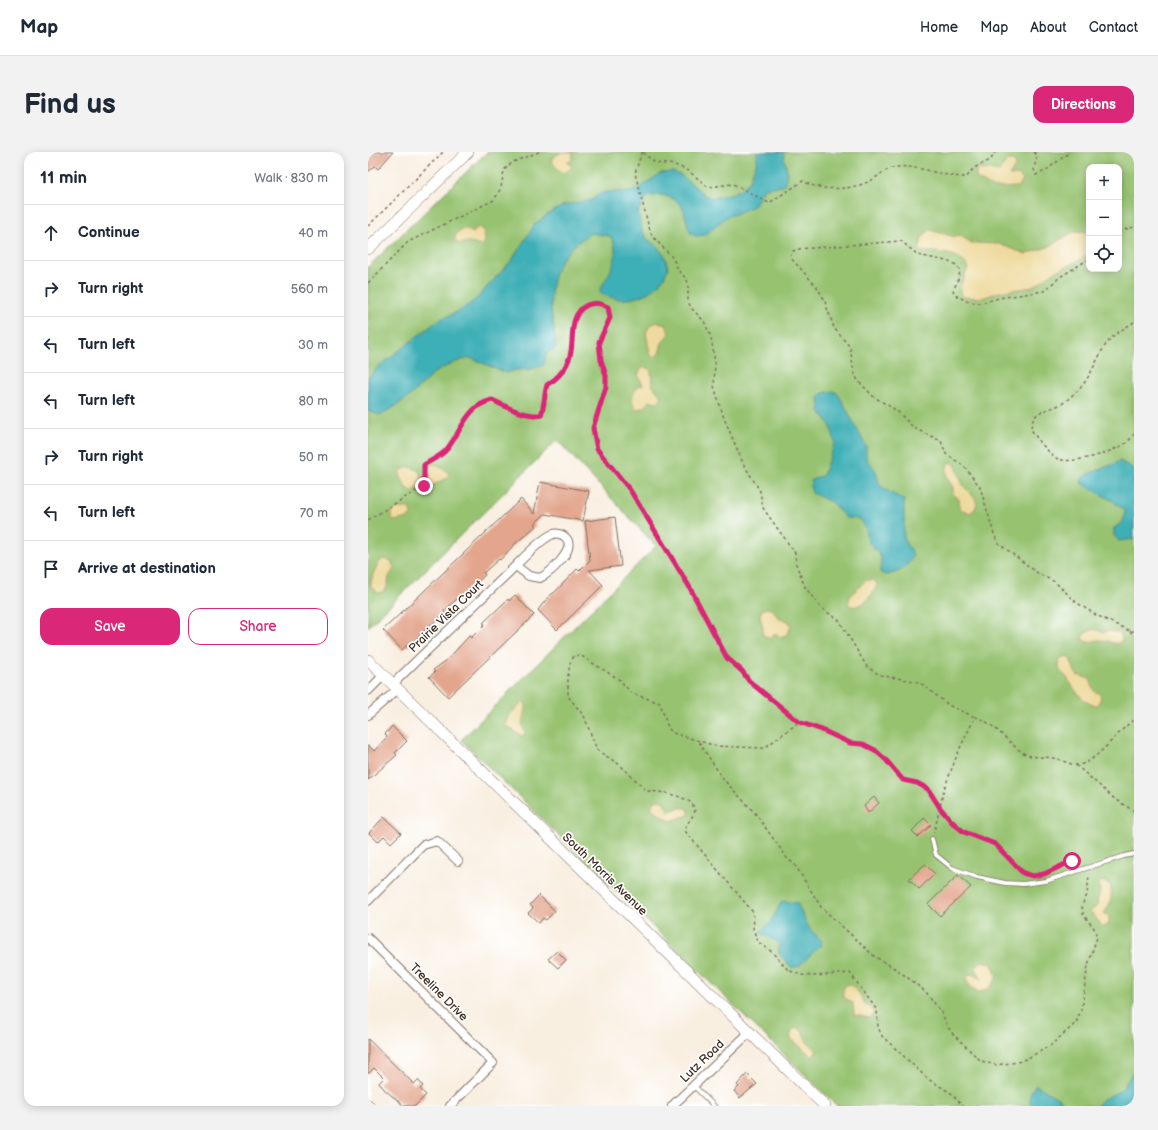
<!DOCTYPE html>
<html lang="en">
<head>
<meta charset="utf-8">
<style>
	:root { --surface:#fff; --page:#f2f2f3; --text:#1f2937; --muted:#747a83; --line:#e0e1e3; --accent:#db2777 }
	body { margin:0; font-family:"Balsamiq Sans",sans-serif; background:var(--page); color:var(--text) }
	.controls { position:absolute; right:12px; top:12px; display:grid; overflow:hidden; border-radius:8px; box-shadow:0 2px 10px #0003 }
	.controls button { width:36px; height:36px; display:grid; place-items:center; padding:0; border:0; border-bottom:1px solid var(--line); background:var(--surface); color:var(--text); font:20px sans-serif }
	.stop { position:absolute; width:12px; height:12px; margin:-9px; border:3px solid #db2777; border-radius:50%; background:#fff }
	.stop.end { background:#db2777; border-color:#fff; box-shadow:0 1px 4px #0008 }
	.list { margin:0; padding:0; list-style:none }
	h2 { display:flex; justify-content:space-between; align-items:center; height:52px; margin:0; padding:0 16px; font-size:17px }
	h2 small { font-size:13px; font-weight:400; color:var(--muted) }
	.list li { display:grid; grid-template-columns:26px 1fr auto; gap:12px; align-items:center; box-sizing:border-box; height:56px; padding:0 16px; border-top:1px solid var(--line) }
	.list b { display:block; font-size:15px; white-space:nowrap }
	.list em { font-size:13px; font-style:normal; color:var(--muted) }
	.actions { display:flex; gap:8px; padding:12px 16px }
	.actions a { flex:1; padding:9px 0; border:1px solid var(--accent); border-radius:12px; text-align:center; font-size:14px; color:var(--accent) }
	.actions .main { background:var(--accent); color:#fff }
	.icon { flex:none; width:22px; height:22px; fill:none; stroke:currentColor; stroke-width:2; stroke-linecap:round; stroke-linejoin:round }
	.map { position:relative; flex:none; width:766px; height:954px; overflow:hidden; border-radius:12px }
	header { display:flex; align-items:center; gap:24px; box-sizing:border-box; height:56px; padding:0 20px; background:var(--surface); border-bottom:1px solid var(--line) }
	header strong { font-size:19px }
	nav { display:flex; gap:22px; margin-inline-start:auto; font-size:14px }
	.intro { display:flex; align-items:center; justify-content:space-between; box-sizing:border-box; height:96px; padding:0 24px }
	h1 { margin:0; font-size:28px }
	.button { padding:10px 18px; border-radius:12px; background:var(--accent); color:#fff; font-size:14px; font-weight:700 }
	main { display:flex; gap:24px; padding:0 24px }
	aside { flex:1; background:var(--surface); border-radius:12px; box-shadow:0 2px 10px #0003 }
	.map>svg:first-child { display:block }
	.green { fill:#97c371; stroke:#697648; fill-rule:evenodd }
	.sand { fill:#eeda9e; stroke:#94825e }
	.water { fill:#3eafb6; stroke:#3c6c6a }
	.building { fill:#e3a68d }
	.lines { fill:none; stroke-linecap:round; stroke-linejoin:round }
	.lane-casing { stroke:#7e6f62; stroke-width:5.5 }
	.street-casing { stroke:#7e6f62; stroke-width:10 }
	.secondary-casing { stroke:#7e6f62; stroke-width:12 }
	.path { stroke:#7e6f62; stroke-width:1.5; stroke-dasharray:3 3; stroke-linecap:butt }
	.lane { stroke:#fff; stroke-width:4 }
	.street { stroke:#fff; stroke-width:8 }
	.secondary { stroke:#fff; stroke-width:11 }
	.route { stroke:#db2777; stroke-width:5 }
	.labels { text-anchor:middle; stroke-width:3.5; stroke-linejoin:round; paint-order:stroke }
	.street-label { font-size:12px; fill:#3b2a1e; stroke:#fff }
</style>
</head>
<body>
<header>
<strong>Map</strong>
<nav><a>Home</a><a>Map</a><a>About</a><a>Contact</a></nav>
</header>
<div class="intro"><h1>Find us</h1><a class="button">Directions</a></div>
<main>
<aside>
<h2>11 min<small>Walk · 830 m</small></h2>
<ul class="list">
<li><svg class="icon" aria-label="ahead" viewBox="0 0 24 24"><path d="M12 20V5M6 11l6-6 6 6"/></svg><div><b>Continue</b></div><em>40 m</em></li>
<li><svg class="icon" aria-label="right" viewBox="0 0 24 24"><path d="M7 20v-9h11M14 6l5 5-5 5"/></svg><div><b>Turn right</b></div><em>560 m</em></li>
<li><svg class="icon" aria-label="left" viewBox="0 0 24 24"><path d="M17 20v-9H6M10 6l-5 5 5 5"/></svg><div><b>Turn left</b></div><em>30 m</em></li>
<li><svg class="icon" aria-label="left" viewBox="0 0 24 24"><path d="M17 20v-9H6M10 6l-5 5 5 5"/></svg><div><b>Turn left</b></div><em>80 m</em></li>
<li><svg class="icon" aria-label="right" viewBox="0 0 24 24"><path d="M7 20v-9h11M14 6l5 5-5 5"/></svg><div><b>Turn right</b></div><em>50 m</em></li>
<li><svg class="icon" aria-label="left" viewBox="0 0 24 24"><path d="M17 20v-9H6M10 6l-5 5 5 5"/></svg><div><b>Turn left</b></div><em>70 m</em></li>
<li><svg class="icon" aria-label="arrive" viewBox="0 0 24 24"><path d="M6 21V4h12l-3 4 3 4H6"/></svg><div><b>Arrive at destination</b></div></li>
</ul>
<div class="actions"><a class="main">Save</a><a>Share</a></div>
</aside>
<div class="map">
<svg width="766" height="954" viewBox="0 0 766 954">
	<rect width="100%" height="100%" fill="#fff"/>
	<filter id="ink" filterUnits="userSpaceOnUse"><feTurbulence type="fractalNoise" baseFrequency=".025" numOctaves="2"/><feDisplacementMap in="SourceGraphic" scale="8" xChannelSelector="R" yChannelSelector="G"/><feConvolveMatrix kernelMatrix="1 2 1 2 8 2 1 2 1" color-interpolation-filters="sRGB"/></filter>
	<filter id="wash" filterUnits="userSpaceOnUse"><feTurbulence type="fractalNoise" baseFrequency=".012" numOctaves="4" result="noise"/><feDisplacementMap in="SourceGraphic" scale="16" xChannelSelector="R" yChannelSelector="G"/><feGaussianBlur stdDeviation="0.9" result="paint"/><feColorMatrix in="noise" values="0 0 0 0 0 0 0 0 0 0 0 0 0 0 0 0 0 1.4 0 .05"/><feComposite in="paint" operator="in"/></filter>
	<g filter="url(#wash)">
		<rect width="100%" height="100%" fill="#f9efe1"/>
		<!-- green -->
		<path class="green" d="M119,0H766V954H469L93,588L288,394L189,288L0,475V115ZM721,15H751V117H721Z"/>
		<!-- sand -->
		<g class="sand">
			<path d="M194,0H205L204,8L199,11L203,13L204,16L196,21L192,20L183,9L185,5Z"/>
			<path d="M639,8H645L648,13L641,24L650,23L655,28L650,35L626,36L608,26V20L612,17L631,20Z"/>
			<path d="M109,75L116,78L117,89L115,93C109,95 108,91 103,90C96,89 93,94 87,89C86,82 92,76 99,77L105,81Z"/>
			<path d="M562,78L587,85L591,83L604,91L631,92L658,102L680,95L705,80L716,79L721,83V101L714,107L686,120L665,135L631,140L614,146L595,145L592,141V135L600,116C591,98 568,101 551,99L554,85Z"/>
			<path d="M290,170L298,172L301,181L294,191L291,202L285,206L282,201L278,181L282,173Z"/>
			<path d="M277,215L283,218L284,233L294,245L290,250L281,249L275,256L269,257C261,250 264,241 271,234L275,233L270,223L273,217Z"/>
			<path d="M581,310L587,312C590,319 592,326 595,333C598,340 619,350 602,361L592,357L591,347L585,342V335C579,327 576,320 581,310Z"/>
			<path d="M67,312L79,319L81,323L80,325L64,334L59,331L62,325L59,318L62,313Z"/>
			<path d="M41,315L50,318L54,326L51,334L45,339L38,336L32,323L33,318Z"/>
			<path d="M30,356H43V363L40,366L27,369L23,366V360Z"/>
			<path d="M15,407L23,409L26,416C25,419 22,422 21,425C19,433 21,439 10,441L3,435C2,427 8,412 15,407Z"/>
			<path d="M498,428H505L509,432C507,442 490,461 480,452L482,444Z"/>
			<path d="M397,456L404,457L412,467L421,469L423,475L418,483L412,485L407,481L402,487L395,483C394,479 396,476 394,472C392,465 390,461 397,456Z"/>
			<path d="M726,477L735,480L741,479L752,481L754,487L753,490C746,494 739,487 730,488C724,489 722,492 715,488L714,485L719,480Z"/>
			<path d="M699,504C706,510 704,516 709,523L722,527L726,539L732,542L733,546L729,553C716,554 705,535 699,526C697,522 692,521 691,516C690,512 692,509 693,506Z"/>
			<path d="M155,550L158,551V559L154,571L157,581L154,584L137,573L141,563Z"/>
			<path d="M288,648L295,649L301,659L311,656H319L321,659V663L302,669L283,656Z"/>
			<path d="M734,729L742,732C745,744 743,752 736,761L741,764V772L735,775L722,759L730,754L729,749L732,741L731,732Z"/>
			<path d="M614,809L624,812L629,823C627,831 620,840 610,840L601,833L598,827L601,822H604L614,828L608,816L610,812Z"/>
			<path d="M478,832C487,832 494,845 496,852L503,856L506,861L502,866L486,863L485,851L475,845V838Z"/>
			<path d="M429,875L434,879L439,890L449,899L445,905L422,886L424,878Z"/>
		</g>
		<!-- water -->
		<g class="water">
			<path d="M389,0H416C415,14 424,17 415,34L396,36L386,54L357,66L337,83L328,84L323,82C319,75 319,68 316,60C311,45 293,40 279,45L270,60L274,78L280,88L289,94L297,104L300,116C298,120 297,126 293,130C278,147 249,154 231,139C241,121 255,104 242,84L223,81C194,99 181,120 183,156C184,170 188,182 187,196L178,202L176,213L163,217L148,218L138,221L102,206L94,208L83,212L66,221L42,244L25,256L12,263L0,259V226L10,215L55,180L71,168L91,159L107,148L144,108L167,72L179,63L196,53L224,48L231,42L239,40H263L271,36L293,21L305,20L313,23L338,44L345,46L365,41L374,36L381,30L389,9Z"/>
			<path d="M465,239L469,241L473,247L498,294V306L508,319L511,331L516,337L536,348V387L539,394L543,397L545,404C539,417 532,420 518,423L512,420L513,405L500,389L498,377L492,367L478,366L463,350L444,341L442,334L443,328L455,323L467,290L462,273L452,259L451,244L455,241Z"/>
			<path d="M752,309L766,317V387L751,389L746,384V376L755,370L757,359L745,349L713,331L715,325C726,318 740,316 752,309Z"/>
			<path d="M414,749L429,751L441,776L453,788L454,792L431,814L424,816L411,802V791L392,780L403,770Z"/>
			<path d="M766,919V954H729L732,949L753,938Z"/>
			<path d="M668,933L693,948L696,954H663C660,945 662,940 668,933Z"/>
		</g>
		<g id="blocks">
			<!-- building -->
			<g class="building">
				<path d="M7,0H25L10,17L7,14L0,20V7Z"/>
				<path d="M172,330L221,339L215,369L177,362L166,372L168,374L149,390L132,408L131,407L121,416L115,421L117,423L92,446L91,445L76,459L77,461L58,477L41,495L40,493L34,498L15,478L153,347L166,362Z"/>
				<path d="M247,365L253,414L221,418L235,433L189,478L170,458L181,444L187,440L209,417L211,419L222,408L217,369Z"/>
				<path d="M147,443L166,463L80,545L61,525L67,520L65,518L79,508L101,484L103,486L117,472L115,471L140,447L141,449Z"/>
				<path d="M24,574L39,589L27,601L29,603L0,628V593L6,599L19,585L17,582Z"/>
				<path d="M506,645L511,651L500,661L496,654Z"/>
				<path d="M16,665L33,681L23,691L16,684L10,690L1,681Z"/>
				<path d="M556,666L563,673L550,685L544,679Z"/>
				<path d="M557,712L567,722L551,737L541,727Z"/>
				<path d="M590,723L603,735L572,764L560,752Z"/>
				<path d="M171,743L187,759L178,768L175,766L171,771L160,761L165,756L162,753Z"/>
				<path d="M189,799L198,808L190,816L180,807Z"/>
				<path d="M0,887L46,932L50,928L55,934L52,937L58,943L47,954H36L17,938L11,931L16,926L6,916L0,922Z"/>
				<path d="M379,922L389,932L372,946L366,939L371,935L369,933Z"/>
			</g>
		</g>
	</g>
	<g filter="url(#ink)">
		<use href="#blocks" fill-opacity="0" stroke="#7e6f62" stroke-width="1"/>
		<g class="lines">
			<!-- lane casing -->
			<g class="lane-casing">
				<g id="lane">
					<path d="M564,687L568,703L584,716L609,725L637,731L655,732L678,729L756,704L766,702"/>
					<path d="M326,934L346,954"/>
				</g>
			</g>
			<!-- street casing -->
			<g class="street-casing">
				<g id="street">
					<path d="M25,532C62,495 100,460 137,424C149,413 170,389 183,383C188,380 195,382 199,387C207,399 182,421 172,426L161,424L148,414"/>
					<path d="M0,539L16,523"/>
					<path d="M0,563L30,537"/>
					<path d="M0,749L55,693L69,689L90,709"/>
					<path d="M0,786L125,911L82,954"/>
					<path d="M0,952L2,954"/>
					<path d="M304,954L381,881"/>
				</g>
			</g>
			<!-- secondary casing -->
			<g class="secondary-casing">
				<g id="secondary">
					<path d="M0,97L100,0"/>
					<path d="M0,508L457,954"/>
				</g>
			</g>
			<!-- path -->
			<g class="path">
				<path d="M274,0L267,21L280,72L284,84L304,105L312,121L318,126L320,131V149L323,156L336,169L343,185L347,211L346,234L356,266L375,311L392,339L395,356L427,401L428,412L437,435L453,456L471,468L499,515L512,523L551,530L582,554L607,565L591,598L576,637L566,681"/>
				<path d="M275,0C293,19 293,7 312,15C323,19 331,28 340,35L365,32L401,51L435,29C453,40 481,38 500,30C511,25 517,16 529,15C548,12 578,26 599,25C601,22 604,17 608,15C616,10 624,10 627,0"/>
				<path d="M666,0L669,4L666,17L668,23L677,19L702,0"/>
				<path d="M0,74L75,0"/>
				<path d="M751,79L766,75"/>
				<path d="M721,107L692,125L676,139L631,146L613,151L601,150L589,144L585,139L591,125L592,118L587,112L578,109L550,103L533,89L431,97L425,99L422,105L449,135L456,147L466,176L482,195L486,220L490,229L506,245L528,258L546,276L573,289L578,302L596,314L612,335L626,382L630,391L671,422L687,430L708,450L726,462L762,479H766"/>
				<path d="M0,131L40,90L126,48L133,36L136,18L145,10L171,0"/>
				<path d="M766,170C757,176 746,182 739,191C728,206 723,227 708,240C703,244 697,251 691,253C677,260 665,257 663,277C667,285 682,303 690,307C705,313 745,300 758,291C761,289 764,285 766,282"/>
				<path d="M0,368L56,334V313C63,308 74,304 79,297C94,279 98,254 123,248C139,255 155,264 173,263L177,255L179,233C189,225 199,217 203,204C208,187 199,164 219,154C227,150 232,151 240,155L242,165L231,190L233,208L238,224L237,235L225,276L229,297L262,338L321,434L359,506L393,540L431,570L454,578L482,591L495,592L507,598L518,608L535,628L549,631L560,637L572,656L596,679L627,692L655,721L664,723"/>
				<path d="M762,479L766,484"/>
				<path d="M607,565C625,570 636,586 651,598C662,607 672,604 685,606C693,607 702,613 709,613C728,612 749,579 766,568"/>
				<path d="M430,571L396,596L348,594L305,581L300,576L292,551L263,541L252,528L218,507L212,503L206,504L202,511L200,524V544L216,564L229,598L252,613L279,639C296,640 309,642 324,651L327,659C324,667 318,671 317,679L384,759L386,766L385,777L390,790L404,800L420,818L433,823L445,824L482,821L509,858L510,875L514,884L560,927L583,941L595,954"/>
				<path d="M331,590L355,627L387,661L419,706L427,713L453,755L506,804L531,819L558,840L574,861L579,874L585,882L613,909L628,913L650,910L660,906L683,893L708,871L713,858L720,813L729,785L726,776L715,762L714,753L719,743L721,723"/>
				<path d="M708,613L748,648L766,659"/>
				<path d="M674,722L704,709L713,711"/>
			</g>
			<!-- lane -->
			<use href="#lane" class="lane"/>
			<!-- street -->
			<use href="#street" class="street"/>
			<!-- secondary -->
			<use href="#secondary" class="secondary"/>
		</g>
	</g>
	<g class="lines" filter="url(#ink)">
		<!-- route -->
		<path class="route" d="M56,334V313C63,308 74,304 79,297C94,279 98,254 124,248C139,255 155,264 173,263C176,256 177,237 179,233C181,231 185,229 187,227C193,222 198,215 201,207C208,190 198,164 219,153C227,150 232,151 240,155L242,166L231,190L233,208L238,224V235L225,276L229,297L262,338L321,434L359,506L374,519L381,529L431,570L454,578L482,591L495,592L507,598L518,608L535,628L549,631L560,637L572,656L584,670L596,680L627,692L655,721L665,724L676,722L704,709"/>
	</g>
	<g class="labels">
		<!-- street labels -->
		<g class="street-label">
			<text transform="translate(78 464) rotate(-44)" y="4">Prairie Vista Court</text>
			<text transform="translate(237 722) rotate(44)" y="4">South Morris Avenue</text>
			<text transform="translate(71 840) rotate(45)" y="4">Treeline Drive</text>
			<text transform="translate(334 909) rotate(-44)" y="4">Lutz Road</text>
		</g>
	</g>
</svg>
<div class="controls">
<button>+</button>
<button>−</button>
<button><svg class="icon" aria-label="locate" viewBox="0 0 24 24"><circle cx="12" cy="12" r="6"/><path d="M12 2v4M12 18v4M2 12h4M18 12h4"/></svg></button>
</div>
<div class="stop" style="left:704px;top:709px"></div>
<div class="stop end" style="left:56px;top:334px"></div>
</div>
</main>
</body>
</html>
